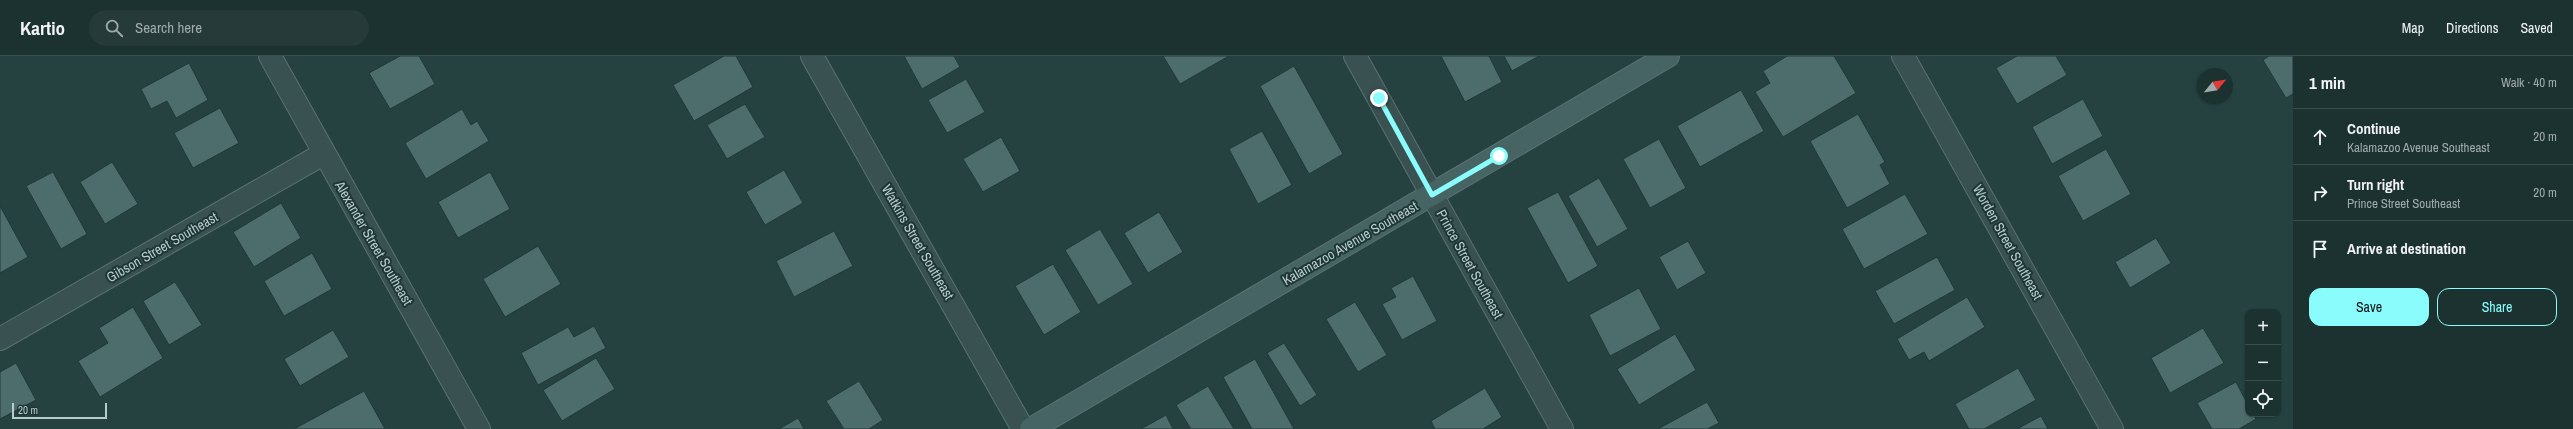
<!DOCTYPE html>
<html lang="en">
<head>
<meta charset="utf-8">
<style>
	:root { --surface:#1c3231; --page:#253a39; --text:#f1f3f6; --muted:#a0aaab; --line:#3a4d4d; --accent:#8afcfc }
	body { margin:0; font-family:"Archivo Narrow",sans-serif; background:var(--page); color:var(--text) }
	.controls { position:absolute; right:12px; bottom:12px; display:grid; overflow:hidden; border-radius:8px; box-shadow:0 1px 3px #0004 }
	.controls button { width:36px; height:36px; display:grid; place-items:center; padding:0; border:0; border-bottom:1px solid var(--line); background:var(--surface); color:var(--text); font:20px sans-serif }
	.compass { position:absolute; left:2197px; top:12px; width:36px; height:36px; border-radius:50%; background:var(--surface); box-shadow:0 1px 3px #0004; rotate:60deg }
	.scale { position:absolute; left:12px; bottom:10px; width:95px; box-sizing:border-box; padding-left:4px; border:2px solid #b6cbcc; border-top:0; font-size:11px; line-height:14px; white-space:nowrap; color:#b6cbcc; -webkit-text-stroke:3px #1e3736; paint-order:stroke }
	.stop { position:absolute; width:12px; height:12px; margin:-9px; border:3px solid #8afcfc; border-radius:50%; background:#fff }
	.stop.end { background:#8afcfc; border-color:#fff; box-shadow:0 1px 4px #0008 }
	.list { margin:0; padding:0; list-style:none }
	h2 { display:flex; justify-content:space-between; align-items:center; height:52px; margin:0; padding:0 16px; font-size:17px }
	h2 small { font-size:13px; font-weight:400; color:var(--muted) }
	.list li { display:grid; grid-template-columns:26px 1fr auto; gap:12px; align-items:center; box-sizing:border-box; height:56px; padding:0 16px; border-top:1px solid var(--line) }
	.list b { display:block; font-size:15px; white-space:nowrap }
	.list p { margin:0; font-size:13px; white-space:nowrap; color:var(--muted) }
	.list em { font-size:13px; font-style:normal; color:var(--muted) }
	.actions { display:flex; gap:8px; padding:12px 16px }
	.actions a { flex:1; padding:9px 0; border:1px solid var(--accent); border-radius:12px; text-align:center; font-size:14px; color:var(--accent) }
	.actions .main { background:var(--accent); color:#111 }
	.icon { flex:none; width:22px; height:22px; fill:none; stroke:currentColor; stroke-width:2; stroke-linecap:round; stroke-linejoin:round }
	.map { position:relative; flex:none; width:2293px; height:373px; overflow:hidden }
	header { display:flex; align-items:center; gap:24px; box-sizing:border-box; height:56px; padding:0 20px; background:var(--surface); border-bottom:1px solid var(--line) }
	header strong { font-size:19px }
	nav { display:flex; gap:22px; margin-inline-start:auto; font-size:14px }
	.search { width:280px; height:36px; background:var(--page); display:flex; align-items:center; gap:10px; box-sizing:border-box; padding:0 14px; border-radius:22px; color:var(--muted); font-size:15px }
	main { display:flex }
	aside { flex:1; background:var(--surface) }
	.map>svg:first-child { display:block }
	.building { fill:#4d6d6c; stroke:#203938 }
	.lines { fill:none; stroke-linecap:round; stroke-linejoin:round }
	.street-casing { stroke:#5a7271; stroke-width:24 }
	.secondary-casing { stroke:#5a7271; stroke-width:24 }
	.street { stroke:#395151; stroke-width:22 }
	.secondary { stroke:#476464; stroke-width:22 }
	.route { stroke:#8afcfc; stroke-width:5 }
	.labels { text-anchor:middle; stroke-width:4; stroke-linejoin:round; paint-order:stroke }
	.street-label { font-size:14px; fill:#b6cbcc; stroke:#1e3736 }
</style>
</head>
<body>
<header>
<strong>Kartio</strong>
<div class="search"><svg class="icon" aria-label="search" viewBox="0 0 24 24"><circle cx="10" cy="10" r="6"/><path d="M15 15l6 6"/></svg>Search here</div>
<nav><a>Map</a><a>Directions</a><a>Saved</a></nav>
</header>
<main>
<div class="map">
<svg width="2293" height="373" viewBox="0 0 2293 373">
	<rect width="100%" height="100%" fill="#254241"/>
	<!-- building -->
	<g class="building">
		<path d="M400,0H419L435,28L390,53L369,17Z"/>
		<path d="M724,0H736L753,31L694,65L673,29Z"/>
		<path d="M904,0H954L960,11L922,33Z"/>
		<path d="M1163,0H1229L1180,28Z"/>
		<path d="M1441,0H1489L1502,26L1465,46Z"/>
		<path d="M1504,0H1539L1512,15Z"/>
		<path d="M1787,0H1834L1856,37L1783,81L1755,36L1770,27L1763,15Z"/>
		<path d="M2017,0H2056L2067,19L2017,48L1996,12Z"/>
		<path d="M2269,0H2293V38L2286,42L2263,4Z"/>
		<path d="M189,7L208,44L176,62L167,45L151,53L141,33Z"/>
		<path d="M1294,10L1343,98L1309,118L1260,30Z"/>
		<path d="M966,23L985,56L947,77L928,44Z"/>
		<path d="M1741,34L1764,75L1700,111L1677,70Z"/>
		<path d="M2083,43L2103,80L2052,108L2032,71Z"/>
		<path d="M745,48L765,81L727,103L707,69Z"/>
		<path d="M220,52L239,87L193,112L174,77Z"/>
		<path d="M462,53L471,69L477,65L489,85L426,123L405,87Z"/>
		<path d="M1858,58L1885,106L1880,109L1890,128L1847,152L1810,85Z"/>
		<path d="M1262,75L1292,129L1258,148L1229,93Z"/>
		<path d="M1001,81L1020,115L983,136L963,103Z"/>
		<path d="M1659,83L1686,132L1650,152L1623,103Z"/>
		<path d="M2106,93L2131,138L2083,165L2058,120Z"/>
		<path d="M112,106L138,148L105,168L80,126Z"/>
		<path d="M784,114L803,147L765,169L746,136Z"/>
		<path d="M53,116L87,178L61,193L26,130Z"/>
		<path d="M490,116L510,153L458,182L438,146Z"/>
		<path d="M1599,122L1628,173L1597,191L1568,140Z"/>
		<path d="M1558,136L1598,210L1568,227L1527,152Z"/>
		<path d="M1905,138L1928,178L1864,213L1842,173Z"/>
		<path d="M281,147L301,182L254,211L233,176Z"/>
		<path d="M0,150L28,201L0,217Z"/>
		<path d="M1159,156L1183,196L1148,217L1124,177Z"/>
		<path d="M1100,173L1133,228L1098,249L1065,194Z"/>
		<path d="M834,175L853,210L794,241L776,205Z"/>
		<path d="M2156,182L2171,207L2130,232L2115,206Z"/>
		<path d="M1688,185L1706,217L1677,234L1659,201Z"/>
		<path d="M538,190L561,228L505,261L483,223Z"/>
		<path d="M312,197L332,233L284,260L264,225Z"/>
		<path d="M1937,201L1955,234L1894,268L1875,235Z"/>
		<path d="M1053,208L1081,256L1044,279L1015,230Z"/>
		<path d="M1413,220L1437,265L1402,284L1382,248L1396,241L1391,232Z"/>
		<path d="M175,226L202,269L169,289L143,245Z"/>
		<path d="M1639,232L1661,273L1610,300L1589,259Z"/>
		<path d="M1967,241L1985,271L1929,305L1924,296L1909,304L1897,283Z"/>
		<path d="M1355,246L1387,299L1358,316L1326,263Z"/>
		<path d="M133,251L163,302L100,341L78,305L108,287L99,272Z"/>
		<path d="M594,270L606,292L538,329L521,297L568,271L574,281Z"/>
		<path d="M2203,272L2224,307L2170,337L2151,302Z"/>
		<path d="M333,274L349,301L300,330L284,303Z"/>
		<path d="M1675,278L1696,314L1639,349L1617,313Z"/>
		<path d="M1284,287L1317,339L1300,350L1267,297Z"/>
		<path d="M596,302L615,333L562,365L543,334Z"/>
		<path d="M1255,303L1294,373H1252L1223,321Z"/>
		<path d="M16,307L36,344L0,363V316Z"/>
		<path d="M2018,312L2036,344L1984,373H1969L1955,348Z"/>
		<path d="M859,325L883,364L869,373H844L826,345Z"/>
		<path d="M2236,326L2248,349V358H2253L2256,363L2239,373H2212L2197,347Z"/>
		<path d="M1208,330L1234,373H1191L1176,349Z"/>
		<path d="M1485,332L1502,361L1483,373H1435L1431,365Z"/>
		<path d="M364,335L385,373H294Z"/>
		<path d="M1707,346L1719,367L1707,373H1658Z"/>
		<path d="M1166,359L1173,373H1141Z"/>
		<path d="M2041,360L2048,373H2017Z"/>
		<path d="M798,362L804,373H779Z"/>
	</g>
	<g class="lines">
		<!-- street casing -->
		<g class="street-casing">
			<g id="street">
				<path d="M270,0L479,373"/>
				<path d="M812,0L1023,373"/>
				<path d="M1355,0L1562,373"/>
				<path d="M1903,0L2112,373"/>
				<path d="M0,283L323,98"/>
			</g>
		</g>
		<!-- secondary casing -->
		<g class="secondary-casing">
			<path id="secondary" d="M1031,373L1668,0"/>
		</g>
		<!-- street -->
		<use href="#street" class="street"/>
		<!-- secondary -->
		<use href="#secondary" class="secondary"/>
	</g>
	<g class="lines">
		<!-- route -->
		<path class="route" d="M1379,42L1432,139L1499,100"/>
	</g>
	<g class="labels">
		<!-- street labels -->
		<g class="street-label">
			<text transform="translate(918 186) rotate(60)" y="5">Watkins Street Southeast</text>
			<text transform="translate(2008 186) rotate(61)" y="5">Worden Street Southeast</text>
			<text transform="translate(374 187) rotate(60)" y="5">Alexander Street Southeast</text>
			<text transform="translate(1350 187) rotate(-30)" y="5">Kalamazoo Avenue Southeast</text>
			<text transform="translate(162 191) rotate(-30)" y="5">Gibson Street Southeast</text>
			<text transform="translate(1470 208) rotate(61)" y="5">Prince Street Southeast</text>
		</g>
	</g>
</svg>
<div class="controls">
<button>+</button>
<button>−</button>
<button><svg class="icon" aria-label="locate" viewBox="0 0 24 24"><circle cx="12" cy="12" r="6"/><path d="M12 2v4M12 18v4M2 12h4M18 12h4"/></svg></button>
</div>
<svg class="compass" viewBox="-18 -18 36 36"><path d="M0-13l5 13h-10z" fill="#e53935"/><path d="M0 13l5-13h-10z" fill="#a0aaab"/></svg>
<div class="scale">20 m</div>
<div class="stop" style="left:1499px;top:100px"></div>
<div class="stop end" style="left:1379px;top:42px"></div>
</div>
<aside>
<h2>1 min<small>Walk · 40 m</small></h2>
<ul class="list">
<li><svg class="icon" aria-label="ahead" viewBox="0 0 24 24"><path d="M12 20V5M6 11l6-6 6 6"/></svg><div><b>Continue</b><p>Kalamazoo Avenue Southeast</p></div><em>20 m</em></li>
<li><svg class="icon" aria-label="right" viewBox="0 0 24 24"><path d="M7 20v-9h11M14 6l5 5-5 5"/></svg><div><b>Turn right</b><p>Prince Street Southeast</p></div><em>20 m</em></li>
<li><svg class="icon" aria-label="arrive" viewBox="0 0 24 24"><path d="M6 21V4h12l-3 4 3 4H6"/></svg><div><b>Arrive at destination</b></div></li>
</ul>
<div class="actions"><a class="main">Save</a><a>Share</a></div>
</aside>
</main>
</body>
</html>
